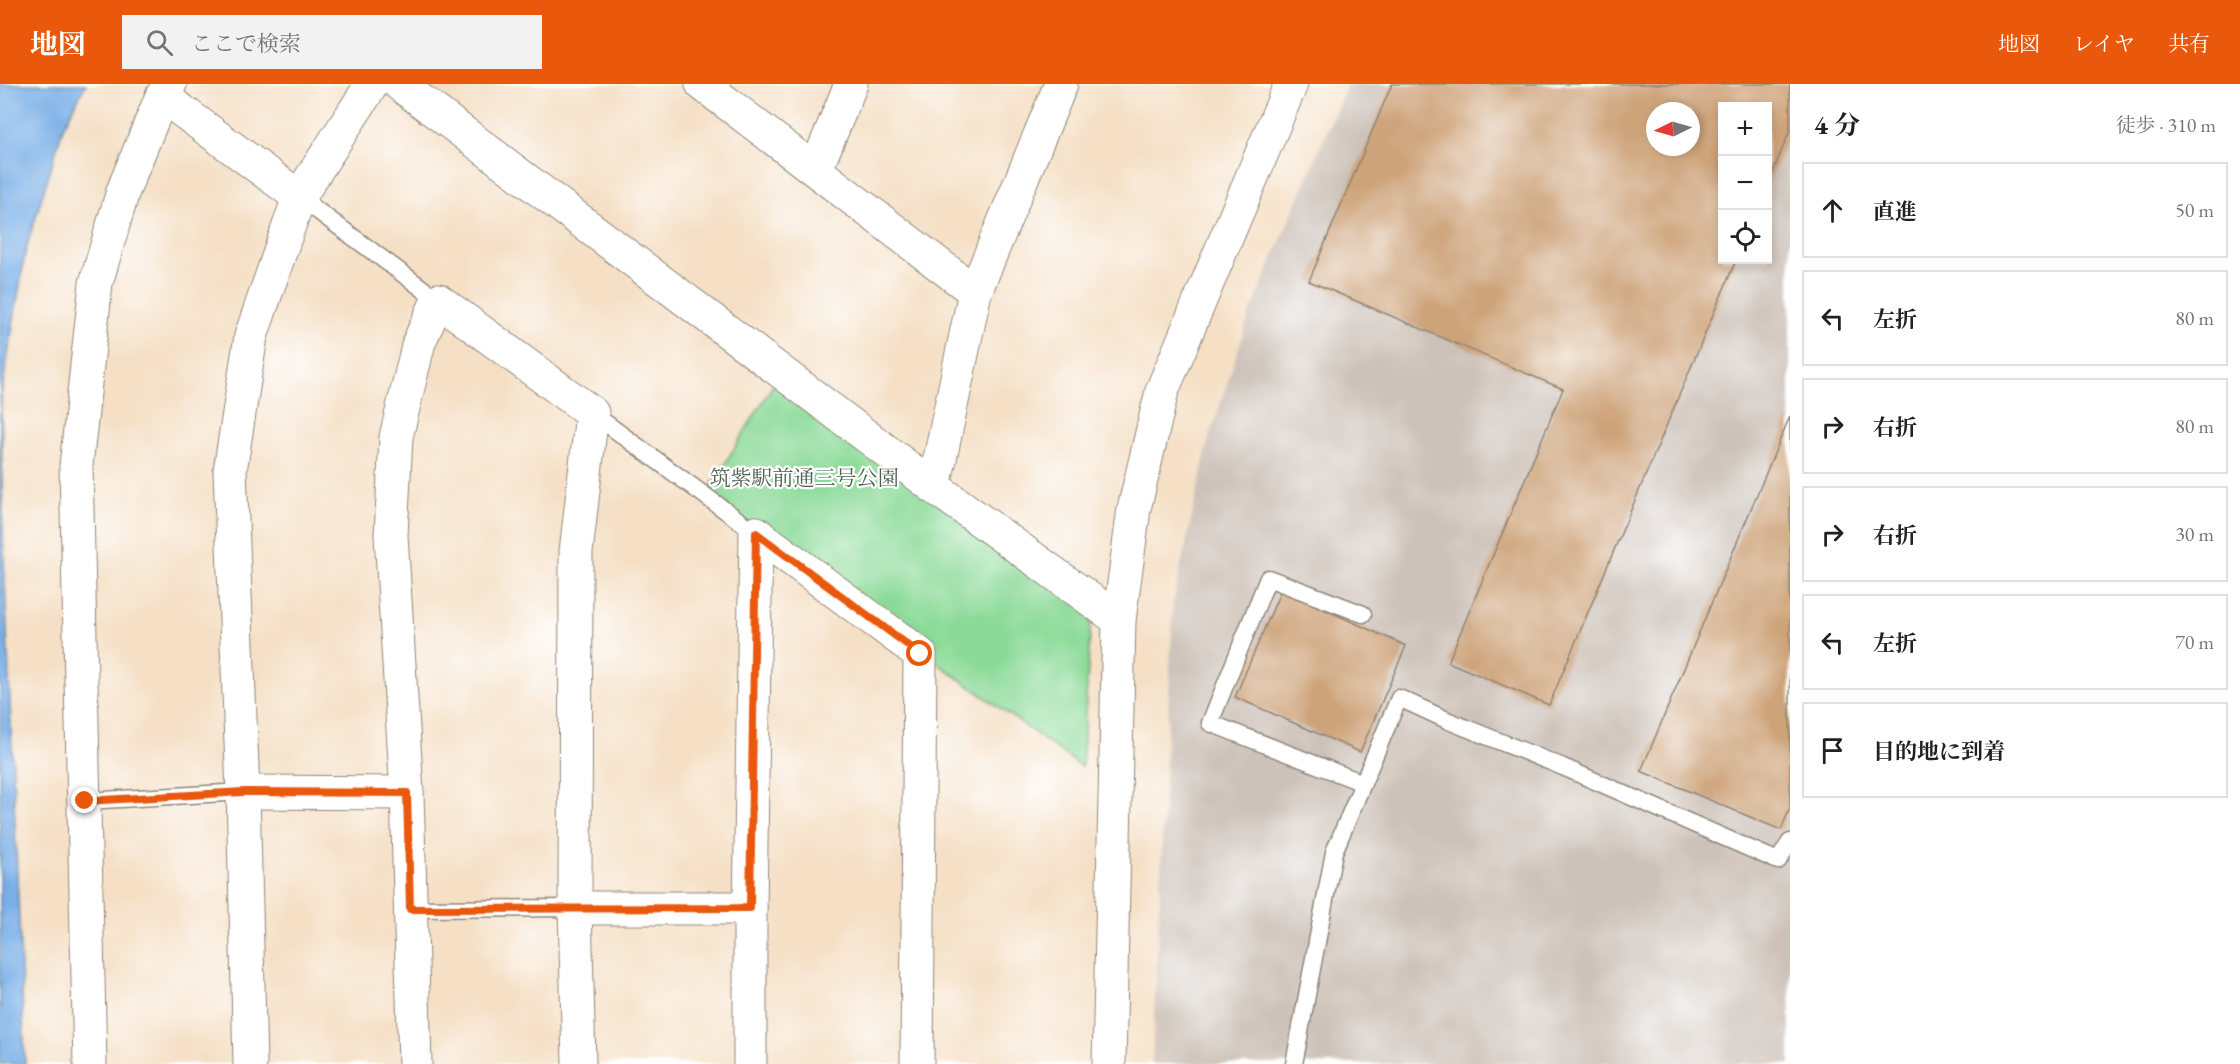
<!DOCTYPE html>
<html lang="ja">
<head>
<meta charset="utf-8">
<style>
	:root { --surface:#fff; --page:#f2f2f2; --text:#202124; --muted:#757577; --line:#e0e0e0; --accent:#ea580c }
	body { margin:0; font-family:"EB Garamond","Noto Serif JP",serif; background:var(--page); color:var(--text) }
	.controls { position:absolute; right:18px; top:18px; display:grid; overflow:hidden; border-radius:0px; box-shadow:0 3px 9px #0003 }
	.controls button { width:54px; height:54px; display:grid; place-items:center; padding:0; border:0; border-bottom:2px solid var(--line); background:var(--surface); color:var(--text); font:30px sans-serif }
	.compass { position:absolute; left:1646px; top:18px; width:54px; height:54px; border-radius:50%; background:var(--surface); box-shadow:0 3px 9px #0003; rotate:265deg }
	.stop { position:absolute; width:18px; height:18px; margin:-14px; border:4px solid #ea580c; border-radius:50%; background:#fff }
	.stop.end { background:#ea580c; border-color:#fff; box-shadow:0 2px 6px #0008 }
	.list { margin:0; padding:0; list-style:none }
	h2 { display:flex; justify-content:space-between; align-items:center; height:78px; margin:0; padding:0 24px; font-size:26px }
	h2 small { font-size:20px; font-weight:400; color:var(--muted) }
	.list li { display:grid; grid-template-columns:39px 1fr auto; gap:18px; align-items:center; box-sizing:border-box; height:96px; margin:0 12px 12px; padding:0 12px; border:2px solid var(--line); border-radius:0px }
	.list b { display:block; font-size:22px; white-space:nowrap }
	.list em { font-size:20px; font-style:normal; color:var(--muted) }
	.icon { flex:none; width:33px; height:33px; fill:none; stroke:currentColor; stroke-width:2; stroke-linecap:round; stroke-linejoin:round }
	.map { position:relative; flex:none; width:1790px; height:980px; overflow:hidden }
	header { display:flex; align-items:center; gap:36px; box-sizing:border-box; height:84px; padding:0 30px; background:var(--accent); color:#fff }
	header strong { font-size:28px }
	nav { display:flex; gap:33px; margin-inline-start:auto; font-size:21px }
	.search { width:420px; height:54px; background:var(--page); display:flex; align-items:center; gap:15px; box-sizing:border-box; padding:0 21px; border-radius:0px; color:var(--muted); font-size:22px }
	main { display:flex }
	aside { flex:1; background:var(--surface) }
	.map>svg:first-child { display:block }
	.industrial { fill:#cdc2b9; fill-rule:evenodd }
	.green { fill:#8bda98; stroke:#5b8262; stroke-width:1.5 }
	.water { fill:#79afe7; stroke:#526d89; stroke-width:1.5 }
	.building { fill:#cda379; fill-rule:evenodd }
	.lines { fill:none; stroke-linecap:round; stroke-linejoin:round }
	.lane-casing { stroke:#908678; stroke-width:19 }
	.street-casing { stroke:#908678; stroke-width:35 }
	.secondary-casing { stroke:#908678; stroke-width:35 }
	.lane { stroke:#fff; stroke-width:16 }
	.street { stroke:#fff; stroke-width:33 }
	.secondary { stroke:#fff; stroke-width:33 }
	.route { stroke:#ea580c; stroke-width:8 }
	.labels { text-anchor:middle; stroke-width:4.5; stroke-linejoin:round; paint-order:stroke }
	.park-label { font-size:21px; fill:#48604c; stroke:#fff }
</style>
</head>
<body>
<header>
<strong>地図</strong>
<div class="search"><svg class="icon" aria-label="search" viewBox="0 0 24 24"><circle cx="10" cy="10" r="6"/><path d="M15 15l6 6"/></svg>ここで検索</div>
<nav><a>地図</a><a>レイヤ</a><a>共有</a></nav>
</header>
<main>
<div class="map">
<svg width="1790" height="980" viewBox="0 0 1790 980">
	<rect width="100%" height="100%" fill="#fff"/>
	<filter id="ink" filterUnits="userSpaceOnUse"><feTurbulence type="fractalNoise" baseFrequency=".0167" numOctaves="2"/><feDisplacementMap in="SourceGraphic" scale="12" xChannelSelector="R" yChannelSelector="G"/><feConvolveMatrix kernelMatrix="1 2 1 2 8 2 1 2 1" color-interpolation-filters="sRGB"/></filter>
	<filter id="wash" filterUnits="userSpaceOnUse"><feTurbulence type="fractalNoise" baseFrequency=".008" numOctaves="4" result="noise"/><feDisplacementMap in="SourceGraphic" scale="24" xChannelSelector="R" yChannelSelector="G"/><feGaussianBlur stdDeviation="1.35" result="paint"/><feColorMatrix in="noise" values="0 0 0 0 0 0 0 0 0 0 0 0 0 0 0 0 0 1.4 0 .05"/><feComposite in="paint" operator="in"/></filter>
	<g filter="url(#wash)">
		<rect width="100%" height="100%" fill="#f5e0c6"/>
		<!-- industrial -->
		<path class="industrial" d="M1347,0H1790V980H1152L1173,519L1208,358L1250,229ZM1722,22H1768V176H1722ZM1655,27H1691V63H1655Z"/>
		<!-- green -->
		<path class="green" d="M781,288L1092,517L1082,683L705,412Z"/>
		<!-- water -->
		<path class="water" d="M0,0H86L63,44L26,165L1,312L3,448L25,980H0Z"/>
		<g id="blocks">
			<!-- building -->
			<g class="building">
				<path d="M1392,0H1790V46L1768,100V22H1722V176H1736L1549,621L1448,578L1563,305L1309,197ZM1655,27H1691V63H1655Z"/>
				<path d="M1790,332V724L1781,746L1641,687Z"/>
				<path d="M1281,506L1406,562L1360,668L1235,613Z"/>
			</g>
		</g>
	</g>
	<g filter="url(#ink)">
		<use href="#blocks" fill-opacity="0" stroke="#908678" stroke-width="1.5"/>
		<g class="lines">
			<!-- lane casing -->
			<g class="lane-casing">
				<g id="lane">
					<path d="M299,113L438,216"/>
					<path d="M592,329L756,449"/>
					<path d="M1363,699L1210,639L1268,494L1363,530"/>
					<path d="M85,717L243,708"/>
					<path d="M410,825L575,824"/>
					<path d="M1294,980L1334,768L1399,614L1449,637L1563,683L1778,777L1790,758"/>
				</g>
			</g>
			<!-- street casing -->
			<g class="street-casing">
				<g id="street">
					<path d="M399,0L934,403L1119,536"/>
					<path d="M702,0L975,208"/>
					<path d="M162,12L299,113"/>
					<path d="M816,85L851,0"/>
					<path d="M934,403L975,208L1061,0"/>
					<path d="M756,449L920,570L917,980"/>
					<path d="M243,708L407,709"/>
					<path d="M575,824H750"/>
					<path d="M90,980L76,382L96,199L123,107L162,12L170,0"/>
					<path d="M250,980L243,708L230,387L251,252L299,113L372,0"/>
					<path d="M415,980L407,709L391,451L396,353L419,258L438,216L592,329L576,468L575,824L579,980"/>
					<path d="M750,980V824L756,449"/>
				</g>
			</g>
			<!-- secondary casing -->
			<g class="secondary-casing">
				<path id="secondary" d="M1109,980L1119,536L1134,425L1162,307L1291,0"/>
			</g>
			<!-- lane -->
			<use href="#lane" class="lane"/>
			<!-- street -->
			<use href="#street" class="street"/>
			<!-- secondary -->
			<use href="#secondary" class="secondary"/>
		</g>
	</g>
	<g class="lines" filter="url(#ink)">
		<!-- route -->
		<path class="route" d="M85,717L243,708L407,709L410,825L750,824L756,449L920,570"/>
	</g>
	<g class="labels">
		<!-- park labels -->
		<g class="park-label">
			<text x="804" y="401">筑紫駅前通三号公園</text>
		</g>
	</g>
</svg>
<div class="controls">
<button>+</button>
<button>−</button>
<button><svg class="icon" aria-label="locate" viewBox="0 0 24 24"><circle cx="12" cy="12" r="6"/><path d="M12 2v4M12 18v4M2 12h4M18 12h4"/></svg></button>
</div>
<svg class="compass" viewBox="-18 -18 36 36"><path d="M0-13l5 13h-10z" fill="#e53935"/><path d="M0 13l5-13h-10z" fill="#757577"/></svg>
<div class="stop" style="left:920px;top:570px"></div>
<div class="stop end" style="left:85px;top:717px"></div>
</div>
<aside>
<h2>4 分<small>徒歩 · 310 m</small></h2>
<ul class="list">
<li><svg class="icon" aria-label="ahead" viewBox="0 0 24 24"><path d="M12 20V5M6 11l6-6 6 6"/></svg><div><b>直進</b></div><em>50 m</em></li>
<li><svg class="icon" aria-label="left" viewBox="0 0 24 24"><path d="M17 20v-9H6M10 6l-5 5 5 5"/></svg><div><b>左折</b></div><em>80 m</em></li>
<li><svg class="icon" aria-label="right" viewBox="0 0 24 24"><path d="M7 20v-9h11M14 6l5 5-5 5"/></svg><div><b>右折</b></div><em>80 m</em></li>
<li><svg class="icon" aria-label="right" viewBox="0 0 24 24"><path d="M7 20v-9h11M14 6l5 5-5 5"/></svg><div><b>右折</b></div><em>30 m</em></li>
<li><svg class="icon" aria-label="left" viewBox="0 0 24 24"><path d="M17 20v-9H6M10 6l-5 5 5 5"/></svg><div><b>左折</b></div><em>70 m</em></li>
<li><svg class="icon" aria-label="arrive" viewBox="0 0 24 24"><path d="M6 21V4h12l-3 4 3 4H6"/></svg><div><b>目的地に到着</b></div></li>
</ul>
</aside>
</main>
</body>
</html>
